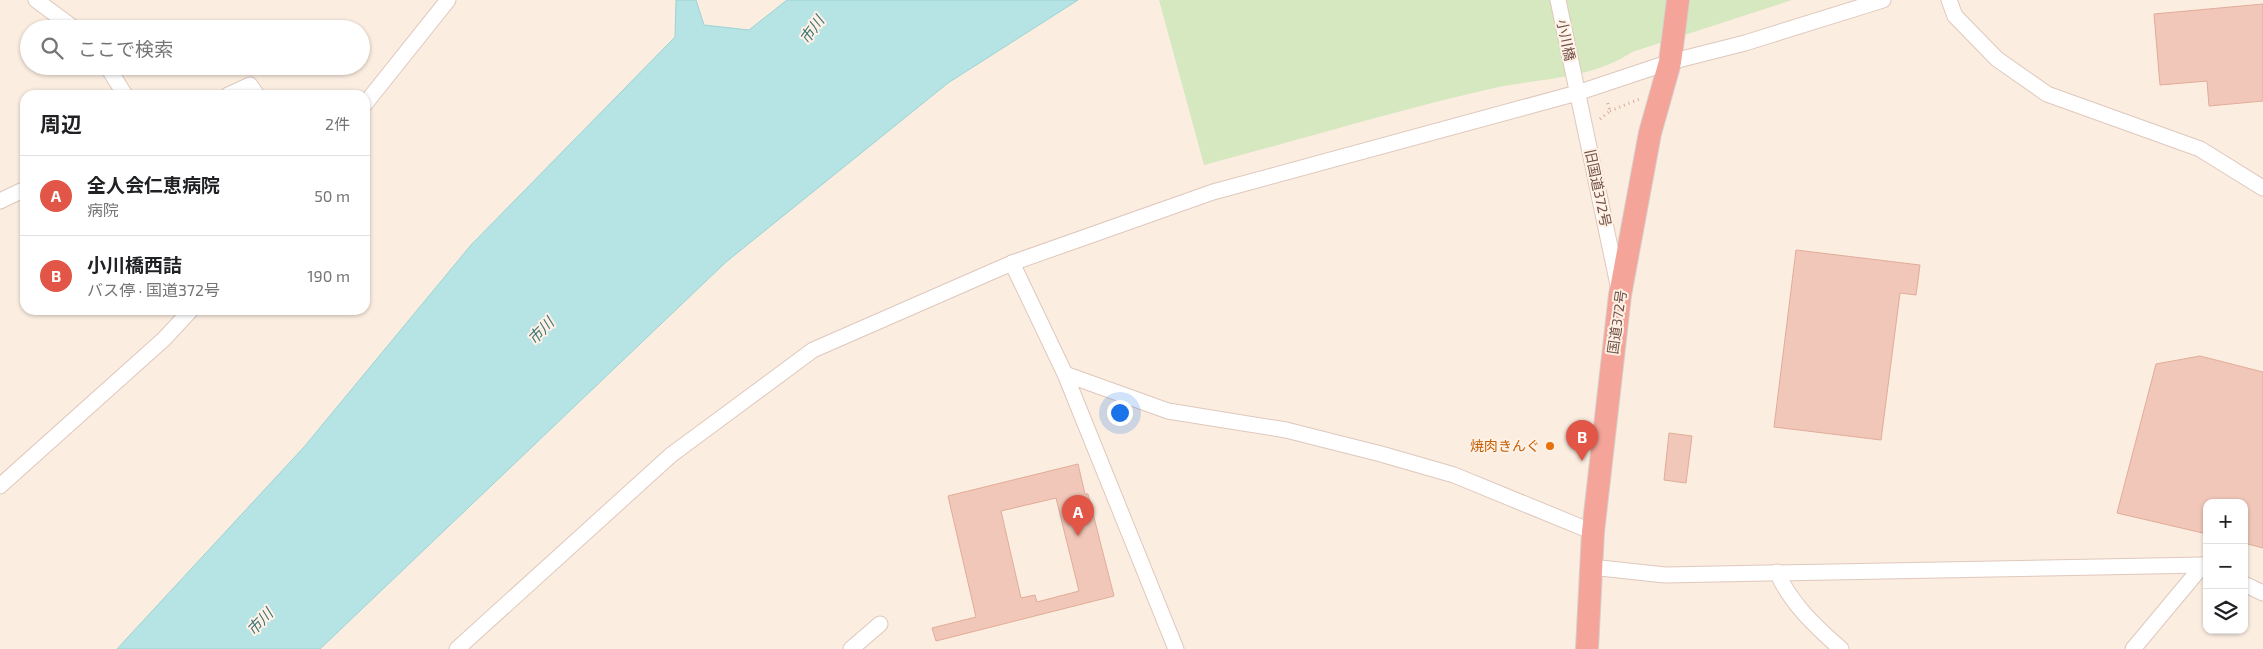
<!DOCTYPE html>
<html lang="ja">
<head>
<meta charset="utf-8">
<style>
	:root { --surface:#fff; --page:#f2f2f2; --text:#202124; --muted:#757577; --line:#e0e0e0; --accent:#e25648 }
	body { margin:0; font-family:"Exo 2","Noto Sans JP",sans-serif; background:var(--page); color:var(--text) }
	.controls { position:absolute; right:15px; bottom:15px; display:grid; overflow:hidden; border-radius:10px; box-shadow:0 1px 4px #0004 }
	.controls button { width:45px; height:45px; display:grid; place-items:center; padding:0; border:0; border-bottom:1px solid var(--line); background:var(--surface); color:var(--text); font:25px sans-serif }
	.you { position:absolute; left:1119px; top:412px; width:18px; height:18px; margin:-12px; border:4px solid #fff; border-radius:50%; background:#1a73e8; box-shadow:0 0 0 8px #1a73e833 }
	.badge { display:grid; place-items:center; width:32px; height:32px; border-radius:50%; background:var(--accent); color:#fff; font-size:16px; font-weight:700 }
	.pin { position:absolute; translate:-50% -41px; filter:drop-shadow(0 1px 2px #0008) }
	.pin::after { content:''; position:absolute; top:26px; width:18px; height:15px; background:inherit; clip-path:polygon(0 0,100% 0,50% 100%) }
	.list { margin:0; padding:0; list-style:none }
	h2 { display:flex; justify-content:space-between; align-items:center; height:65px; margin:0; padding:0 20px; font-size:21px }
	h2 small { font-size:16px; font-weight:400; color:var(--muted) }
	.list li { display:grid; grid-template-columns:32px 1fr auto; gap:15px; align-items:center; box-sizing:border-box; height:80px; padding:0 20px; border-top:1px solid var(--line) }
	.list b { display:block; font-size:19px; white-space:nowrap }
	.list p { margin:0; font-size:16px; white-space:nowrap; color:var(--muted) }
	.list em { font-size:16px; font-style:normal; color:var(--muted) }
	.icon { flex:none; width:28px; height:28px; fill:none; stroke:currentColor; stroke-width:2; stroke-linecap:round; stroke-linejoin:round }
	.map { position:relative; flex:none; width:2263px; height:649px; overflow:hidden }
	.search { position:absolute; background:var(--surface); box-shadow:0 1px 4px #0004; left:20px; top:20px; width:350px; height:55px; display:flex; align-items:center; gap:12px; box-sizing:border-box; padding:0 18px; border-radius:28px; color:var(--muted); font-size:19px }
	.panel { position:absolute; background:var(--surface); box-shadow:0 1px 4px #0004; left:20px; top:90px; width:350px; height:225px; border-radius:15px }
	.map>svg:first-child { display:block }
	.green { fill:#d5e8bf }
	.water { fill:#b6e3e3; stroke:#9cd3d5 }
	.building { fill:#f0c7b8; stroke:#e2ac99; fill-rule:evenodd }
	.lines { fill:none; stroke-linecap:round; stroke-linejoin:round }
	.minor-casing { stroke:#dfc8bc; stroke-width:17 }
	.highway-casing { stroke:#d7cfcc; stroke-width:24 }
	.path { stroke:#d4ab9c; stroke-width:3; stroke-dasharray:1 4; stroke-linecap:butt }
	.minor { stroke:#fff; stroke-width:15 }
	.highway { stroke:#f4a498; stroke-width:22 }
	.food-dot { fill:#e8710a; stroke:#fff1e5; stroke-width:2 }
	.labels { text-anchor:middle; stroke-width:4; stroke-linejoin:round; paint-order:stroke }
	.street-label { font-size:14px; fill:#715248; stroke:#fff1e5 }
	.food-label { font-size:14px; fill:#c56008; stroke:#fff1e5; text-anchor:end }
	.water-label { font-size:15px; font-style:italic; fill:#3d7476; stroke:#fff1e5 }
</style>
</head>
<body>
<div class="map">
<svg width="2263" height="649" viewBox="0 0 2263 649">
	<rect width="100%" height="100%" fill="#fbede0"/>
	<!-- green -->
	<path class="green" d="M1159,0H1792L1632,52C1591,80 1537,78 1490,89C1394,111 1299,140 1204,165Z"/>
	<!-- water -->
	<path class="water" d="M676,0H696L704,25L749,30L787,0H1078L948,83L726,262L320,649H117L304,447L471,245L675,37Z"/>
	<!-- building -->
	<g class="building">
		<path d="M2263,4V101L2209,106L2207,81L2160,85L2154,14Z"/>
		<path d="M1796,250L1920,265L1916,295L1900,293L1881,440L1774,427Z"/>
		<path d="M2200,356L2263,372V548L2244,543V503H2207V534L2117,513L2156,364Z"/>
		<path d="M1669,433L1692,436L1686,483L1664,480Z"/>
		<path d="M1078,464L1085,494H1088L1114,596L936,641L932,628L976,617L948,496ZM1056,498L1079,591L1037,602L1035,595L1021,598L1001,511Z"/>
	</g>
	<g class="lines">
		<!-- minor casing -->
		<g class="minor-casing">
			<g id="minor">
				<path d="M36,0L75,29"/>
				<path d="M1558,0L1618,285"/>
				<path d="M1949,0L1955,16L1997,59L2047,94L2200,149L2263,188"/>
				<path d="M107,66L125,95"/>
				<path d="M228,95L250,85L257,95"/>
				<path d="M365,104L448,0"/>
				<path d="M0,201L25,189"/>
				<path d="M1012,263L1065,374L1176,649"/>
				<path d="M1065,374L1168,411L1286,430L1381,454L1454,475L1593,532"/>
				<path d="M0,486L164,339L191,310"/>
				<path d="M1591,567L1665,575L2203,565L2207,567"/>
				<path d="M1777,572C1790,603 1816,627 1841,649"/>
				<path d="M2244,584L2263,593"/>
				<path d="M457,649L671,455L813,350L1012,263L1213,192L1577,93L1670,62L1745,43L1883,0"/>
				<path d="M851,649L880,624"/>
				<path d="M2133,649L2203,565"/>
			</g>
		</g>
		<!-- highway casing -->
		<g class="highway-casing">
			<path id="highway" d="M1587,649L1593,532L1620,295L1650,133L1670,62L1678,0"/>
		</g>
		<!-- path -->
		<g class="path">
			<path d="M1610,111L1642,98"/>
			<path d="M1600,119L1610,111L1607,101"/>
		</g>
		<!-- minor -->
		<use href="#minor" class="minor"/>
		<!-- highway -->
		<use href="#highway" class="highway"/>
	</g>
	<!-- markers -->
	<circle class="food-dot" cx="1550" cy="446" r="5"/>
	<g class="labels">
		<!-- street labels -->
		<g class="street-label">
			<text transform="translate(1566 40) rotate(78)" y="5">小川橋</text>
			<text transform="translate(1598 188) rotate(78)" y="5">旧国道372号</text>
			<text transform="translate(1617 322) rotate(-82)" y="5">国道372号</text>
		</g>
		<!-- food labels -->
		<g class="food-label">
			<text x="1540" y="451">焼肉きんぐ</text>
		</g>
		<!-- water labels -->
		<g class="water-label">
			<text transform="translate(812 30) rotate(-54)" y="5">市川</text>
			<text transform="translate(541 331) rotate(-46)" y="5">市川</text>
			<text transform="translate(260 622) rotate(-46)" y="5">市川</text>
		</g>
	</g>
</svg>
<div class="controls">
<button>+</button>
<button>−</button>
<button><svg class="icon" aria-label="layers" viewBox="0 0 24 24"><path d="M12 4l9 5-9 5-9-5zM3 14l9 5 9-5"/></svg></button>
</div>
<div class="you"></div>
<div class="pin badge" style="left:1078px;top:536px">A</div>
<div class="pin badge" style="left:1582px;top:461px">B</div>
<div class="search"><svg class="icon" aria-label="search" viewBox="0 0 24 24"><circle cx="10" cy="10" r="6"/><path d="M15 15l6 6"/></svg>ここで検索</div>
<section class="panel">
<h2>周辺<small>2件</small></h2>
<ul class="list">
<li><span class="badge">A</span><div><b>全人会仁恵病院</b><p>病院</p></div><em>50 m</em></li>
<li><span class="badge">B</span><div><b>小川橋西詰</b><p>バス停 · 国道372号</p></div><em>190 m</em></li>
</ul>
</section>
</div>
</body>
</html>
